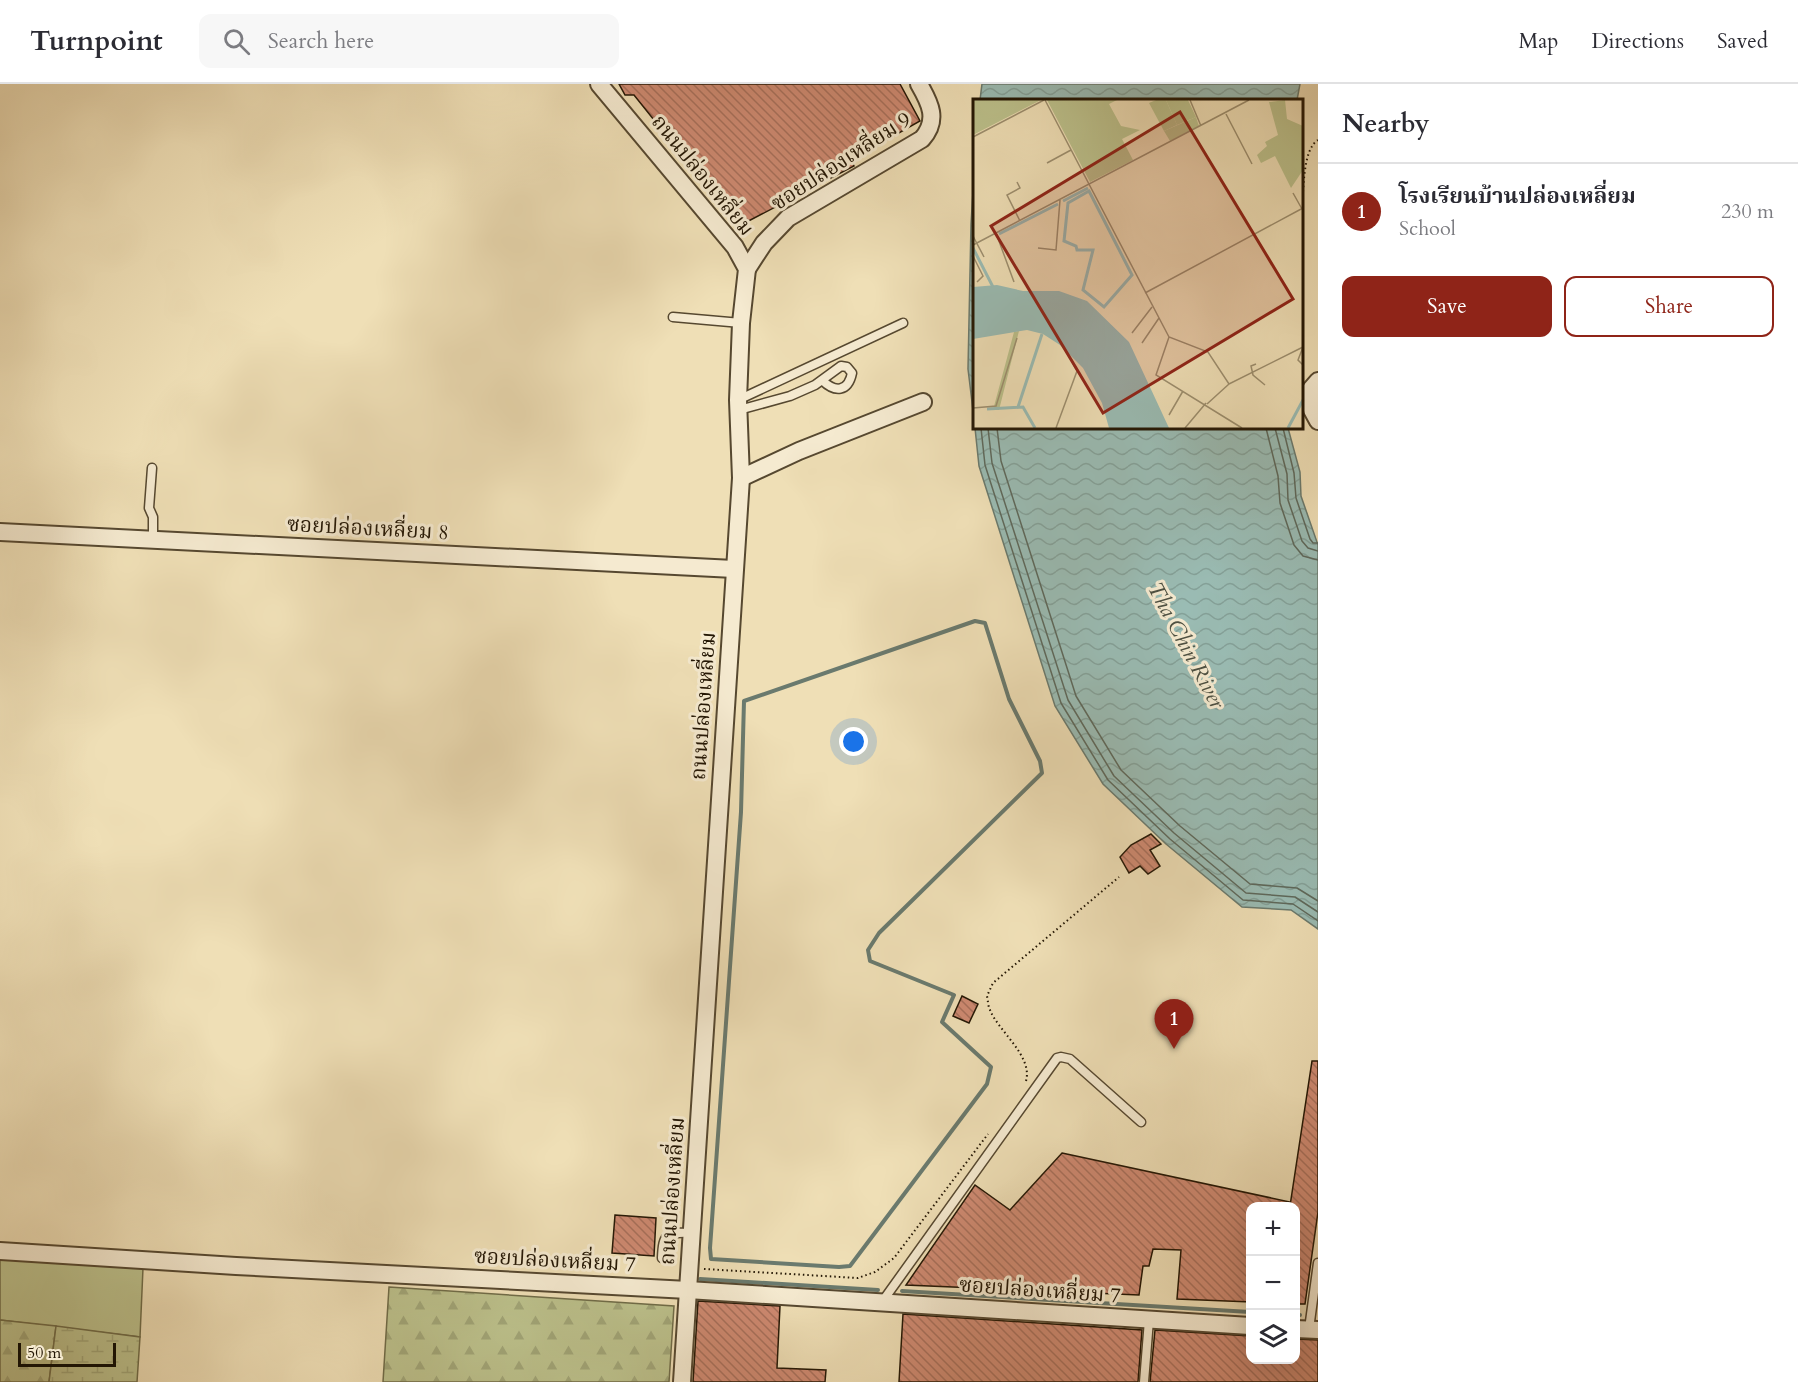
<!DOCTYPE html>
<html lang="en">
<head>
<meta charset="utf-8">
<style>
	:root { --surface:#fff; --page:#f7f7f7; --text:#2b2b33; --muted:#7c7c81; --line:#e1e1e2; --accent:#8f2418 }
	body { margin:0; font-family:Cardo,"Noto Serif Thai",serif; background:var(--page); color:var(--text) }
	.controls { position:absolute; right:18px; bottom:18px; display:grid; overflow:hidden; border-radius:12px; box-shadow:0 6px 24px #0002 }
	.controls button { width:54px; height:54px; display:grid; place-items:center; padding:0; border:0; border-bottom:2px solid var(--line); background:var(--surface); color:var(--text); font:30px sans-serif }
	.scale { position:absolute; left:18px; bottom:15px; width:98px; box-sizing:border-box; padding-left:6px; border:3px solid #231604; border-top:0; font-size:16px; line-height:21px; white-space:nowrap; color:#231604; -webkit-text-stroke:4px #f5ead0; paint-order:stroke }
	.you { position:absolute; left:854px; top:658px; width:21px; height:21px; margin:-15px; border:4px solid #fff; border-radius:50%; background:#1a73e8; box-shadow:0 0 0 9px #1a73e833 }
	.badge { display:grid; place-items:center; width:39px; height:39px; border-radius:50%; background:var(--accent); color:#fff; font-size:20px; font-weight:700 }
	.pin { position:absolute; translate:-50% -50px; filter:drop-shadow(0 2px 3px #0008) }
	.pin::after { content:''; position:absolute; top:32px; width:21px; height:18px; background:inherit; clip-path:polygon(0 0,100% 0,50% 100%) }
	.list { margin:0; padding:0; list-style:none }
	h2 { display:flex; justify-content:space-between; align-items:center; height:78px; margin:0; padding:0 24px; font-size:26px }
	h2 small { font-size:20px; font-weight:400; color:var(--muted) }
	.list li { display:grid; grid-template-columns:39px 1fr auto; gap:18px; align-items:center; box-sizing:border-box; height:96px; padding:0 24px; border-top:2px solid var(--line) }
	.list b { display:block; font-size:22px; white-space:nowrap }
	.list p { margin:0; font-size:20px; white-space:nowrap; color:var(--muted) }
	.list em { font-size:20px; font-style:normal; color:var(--muted) }
	.actions { display:flex; gap:12px; padding:18px 24px }
	.actions a { flex:1; padding:14px 0; border:2px solid var(--accent); border-radius:12px; text-align:center; font-size:21px; color:var(--accent) }
	.actions .main { background:var(--accent); color:#fff }
	.icon { flex:none; width:33px; height:33px; fill:none; stroke:currentColor; stroke-width:2; stroke-linecap:round; stroke-linejoin:round }
	.map { position:relative; flex:none; width:1318px; height:1298px; overflow:hidden }
	header { display:flex; align-items:center; gap:36px; box-sizing:border-box; height:84px; padding:0 30px; background:var(--surface); border-bottom:2px solid var(--line) }
	header strong { font-size:28px }
	nav { display:flex; gap:33px; margin-inline-start:auto; font-size:21px }
	.search { width:420px; height:54px; background:var(--page); display:flex; align-items:center; gap:15px; box-sizing:border-box; padding:0 21px; border-radius:12px; color:var(--muted); font-size:22px }
	main { display:flex }
	aside { flex:1; background:var(--surface) }
	.map>svg:first-child { display:block }
	.grass { fill:#bcc18c; stroke:#706c48; stroke-width:1.5 }
	.forest { fill:url(#forest-firs); stroke:#706c48; stroke-width:1.5 }
	.wetland { fill:url(#wetland-marsh); stroke:#706c48; stroke-width:1.5 }
	.water { fill:url(#water-waves); stroke:#6a7a6e; stroke-width:1.5 }
	.lines { fill:none; stroke-linecap:round; stroke-linejoin:round }
	.shore { stroke:#5e695c; stroke-width:1.5 }
	.stream { stroke:#6a7a6e; stroke-width:4 }
	.building { fill:url(#building-back-hatch); stroke:#231604; stroke-width:1.5 }
	.lane-casing { stroke:#564830; stroke-width:11 }
	.street-casing { stroke:#564830; stroke-width:20 }
	.path { stroke:#231604; stroke-width:2; stroke-dasharray:1.5 3; stroke-linecap:butt }
	.lane { stroke:#f5ead0; stroke-width:8 }
	.street { stroke:#f5ead0; stroke-width:16 }
	.labels { text-anchor:middle; stroke-width:6; stroke-linejoin:round; paint-order:stroke }
	.street-label { font-size:21px; fill:#231604; stroke:#f5ead0 }
	.water-label { font-size:22px; font-style:italic; fill:#4d5042; stroke:#f5ead0 }
	.inset-river { fill:none; stroke:#9abcb4; stroke-width:3 }
	.inset-road { fill:none; stroke:#9d8f6f; stroke-width:1.5 }
	.view { fill:#8f2418; fill-opacity:0.15; stroke:#8f2418; stroke-width:3 }
	.inset-edge { fill:none; stroke:#231604; stroke-width:3 }
</style>
</head>
<body>
<header>
<strong>Turnpoint</strong>
<div class="search"><svg class="icon" aria-label="search" viewBox="0 0 24 24"><circle cx="10" cy="10" r="6"/><path d="M15 15l6 6"/></svg>Search here</div>
<nav><a>Map</a><a>Directions</a><a>Saved</a></nav>
</header>
<main>
<div class="map">
<svg width="1318" height="1298" viewBox="0 0 1318 1298">
	<defs>
		<pattern id="forest-firs" width="22" height="20" patternUnits="userSpaceOnUse" patternTransform="scale(1.5)"><rect width="22" height="20" fill="#bcc18c"/><path d="M5 1l3.5 6h-7zM16 11l3.5 6h-7z" fill="#a1a577"/></pattern>
		<pattern id="wetland-marsh" width="20" height="14" patternUnits="userSpaceOnUse" patternTransform="scale(1.5)"><rect width="20" height="14" fill="#bcc18c"/><path d="M1 5h8M5 5V1M11 12h8M15 12V8" fill="none" stroke="#a1a577"/></pattern>
		<pattern id="water-waves" width="16" height="10" patternUnits="userSpaceOnUse" patternTransform="scale(1.5)"><rect width="16" height="10" fill="#9abcb4"/><path d="M0 5q4-4 8 0t8 0" fill="none" stroke="#84a199"/></pattern>
		<pattern id="building-back-hatch" width="6" height="6" patternUnits="userSpaceOnUse" patternTransform="scale(1.5)"><rect width="6" height="6" fill="#cf8a72"/><path d="M-1 5l2 2M0 0l6 6M5-1l2 2" fill="none" stroke="#a8705b"/></pattern>
	</defs>
	<rect width="100%" height="100%" fill="#efdfb6"/>
	<filter id="stains"><feTurbulence type="fractalNoise" baseFrequency=".00333" numOctaves="4"/><feColorMatrix values="0 0 0 0 .2 0 0 0 0 .09 0 0 0 0 .02 0 0 0 .5 -.17"/></filter>
	<radialGradient id="worn" r=".72"><stop offset=".6" stop-color="#630" stop-opacity="0"/><stop offset="1" stop-color="#630" stop-opacity=".3"/></radialGradient>
	<!-- grass -->
	<path class="grass" d="M0,1175L143,1184L140,1253L0,1236Z"/>
	<!-- forest -->
	<g class="forest">
		<path d="M389,1203L674,1222L669,1298H383Z"/>
		<path d="M0,1236L56,1242L49,1298H0Z"/>
	</g>
	<!-- wetland -->
	<path class="wetland" d="M56,1242L140,1253L137,1298H49Z"/>
	<!-- water -->
	<g class="water">
		<path d="M982,0H1300L1297,16H980Z"/>
		<path d="M974,91H975V343L968,285L971,140Z"/>
		<path d="M975,344H1288L1300,388L1301,412L1318,461V845L1291,826L1242,823L1166,760L1103,700L1055,622L979,382Z"/>
	</g>
	<g class="lines">
		<!-- shore -->
		<g class="shore">
			<path d="M981,344L985,381L1061,619L1108,696L1170,755L1243,816L1293,820L1318,837"/>
			<path d="M988,344L992,379L1068,616L1114,692L1174,749L1246,809L1295,813L1318,828"/>
			<path d="M997,344L1001,377L1076,612L1121,686L1180,742L1250,800L1297,804L1318,817"/>
			<path d="M1266,344L1278,392L1280,419L1294,461L1303,472L1318,476"/>
			<path d="M1275,344L1287,390L1288,416L1302,457L1308,464L1318,467"/>
			<path d="M1283,344L1294,389L1296,414L1310,455L1313,459H1318"/>
		</g>
		<!-- stream -->
		<g class="stream">
			<path d="M975,537L985,539L1009,615L1040,677L1042,689L879,849L868,866L870,877L954,911L942,938L991,983L987,1000L850,1182L839,1183L711,1175L710,1164L741,728L744,617Z"/>
			<path d="M700,1195L878,1206"/>
			<path d="M902,1207L1250,1228"/>
			<path d="M1296,1231H1300"/>
		</g>
	</g>
	<!-- building -->
	<g class="building">
		<path d="M619,0H900L920,37L851,76L854,82L739,142L634,11H625Z"/>
		<path d="M1151,750L1161,760L1150,766L1160,782L1148,790L1140,782L1129,789L1120,773L1131,761Z"/>
		<path d="M962,912L978,920L969,939L953,932Z"/>
		<path d="M1312,977H1318V1128L1305,1220H1296V1122H1290Z"/>
		<path d="M1062,1069L1290,1118V1122H1251V1218L1177,1215L1181,1166L1153,1165L1149,1182H1143L1139,1211L906,1201L975,1101L1010,1126Z"/>
		<path d="M615,1131L656,1134L654,1172L612,1169Z"/>
		<path d="M698,1217L780,1222L777,1284L826,1286L825,1298H693Z"/>
		<path d="M903,1230L1142,1246L1138,1298H899Z"/>
		<path d="M1155,1246L1251,1252V1275H1296V1255L1318,1256V1298H1150Z"/>
	</g>
	<g class="lines">
		<!-- lane casing -->
		<g class="lane-casing">
			<g id="lane">
				<path d="M673,233L741,239"/>
				<path d="M738,316L903,239"/>
				<path d="M739,326L790,312L815,301L841,282L847,283L852,289C848,308 835,309 822,296"/>
				<path d="M152,384L149,424L153,433V455"/>
				<path d="M662,1174C663,1148 667,1148 692,1149"/>
				<path d="M882,1218L1057,974L1061,973L1070,975L1141,1038"/>
				<path d="M1309,1245L1318,1179"/>
				<path d="M1144,1298L1149,1236"/>
			</g>
		</g>
		<!-- street casing -->
		<g class="street-casing">
			<g id="street">
				<path d="M599,0L735,163L747,185L741,239L738,316L741,394L682,1298"/>
				<path d="M747,185L764,159L788,134L922,55C939,36 930,19 919,0"/>
				<path d="M1318,297L1311,305L1312,326L1318,337"/>
				<path d="M741,394L799,367L923,318"/>
				<path d="M0,448L734,485"/>
				<path d="M0,1167L236,1182L688,1206L1250,1242"/>
				<path d="M1296,1245L1318,1246"/>
			</g>
		</g>
		<!-- path -->
		<g class="path">
			<path d="M1302,121C1304,103 1303,65 1318,56"/>
			<path d="M1026,997C1033,972 999,948 990,926C988,922 988,917 987,912L993,899L1119,793"/>
			<path d="M704,1185L858,1194L875,1188L894,1174L988,1050"/>
		</g>
		<!-- lane -->
		<use href="#lane" class="lane"/>
		<!-- street -->
		<use href="#street" class="street"/>
	</g>
	<g class="labels">
		<!-- street labels -->
		<g class="street-label">
			<text transform="translate(841 77) rotate(-33)" y="7">ซอยปล่องเหลี่ยม 9</text>
			<text transform="translate(703 91) rotate(51)" y="7">ถนนปล่องเหลี่ยม</text>
			<text transform="translate(368 444) rotate(3)" y="7">ซอยปล่องเหลี่ยม 8</text>
			<text transform="translate(703 622) rotate(-86)" y="7">ถนนปล่องเหลี่ยม</text>
			<text transform="translate(672 1107) rotate(-86)" y="7">ถนนปล่องเหลี่ยม</text>
			<text transform="translate(555 1176) rotate(3)" y="7">ซอยปล่องเหลี่ยม 7</text>
			<text transform="translate(1040 1206) rotate(4)" y="7">ซอยปล่องเหลี่ยม 7</text>
		</g>
		<!-- water labels -->
		<g class="water-label">
			<text transform="translate(1187 561) rotate(62)" y="8">Tha Chin River</text>
		</g>
	</g>
	<!-- overview -->
	<g transform="translate(973 15)">
		<rect width="330" height="330" fill="#efdfb6"/>
		<path d="M0,1H68L0,36ZM223,18L226,27L197,42L191,32Z" fill="#bcc18c"/>
		<path d="M74,1H144L136,5L148,27L167,31L149,40L160,61L117,83ZM193,1H215L223,18L204,26ZM312,1L314,20L330,27V71L318,89L302,57L288,64L284,56L294,47L292,43L305,36L296,3ZM46,232L26,311H20L41,233Z" fill="#bcc18c"/>
		<path d="M183,1H193L204,26L191,32L176,4Z" fill="#bcc18c"/>
		<path d="M24,186L50,192H86L114,202L156,243L196,329H136L129,304L110,269L87,246L70,235L54,231L0,240V188Z" fill="#9abcb4"/>
		<path class="inset-river" d="M116,92L159,176L131,208L110,191L120,151H104L103,147L91,142L95,104ZM90,102L115,89M26,135L85,105M0,149L20,188M45,308L69,235M14,310L50,308L62,329M315,329L330,301"/>
		<path class="inset-road" d="M72,1L196,238L235,253L256,285L330,248M217,1L228,27M253,15L279,65M0,38L71,1M74,64L98,51M44,83L47,89L34,96L47,122M320,94L329,110M23,134L41,183M0,137L11,158M0,146L276,1M65,149L83,151L87,101M0,157L10,177L4,183M172,194L330,109M159,234L179,208M196,238L183,276L269,329M169,244L186,219M330,248L325,261L330,266M283,265L278,267L280,276L292,286M234,305L256,285M0,309L23,307L44,239M196,316L210,292M83,329L104,272L100,265M212,329L233,304"/>
		<path class="view" d="M207,13L320,200L130,314L18,127Z"/>
		<rect width="330" height="330" class="inset-edge"/>
	</g>
	<rect width="100%" height="100%" filter="url(#stains)"/>
	<rect width="100%" height="100%" fill="url(#worn)"/>
</svg>
<div class="controls">
<button>+</button>
<button>−</button>
<button><svg class="icon" aria-label="layers" viewBox="0 0 24 24"><path d="M12 4l9 5-9 5-9-5zM3 14l9 5 9-5"/></svg></button>
</div>
<div class="scale">50 m</div>
<div class="you"></div>
<div class="pin badge" style="left:1174px;top:965px">1</div>
</div>
<aside>
<h2>Nearby<small></small></h2>
<ul class="list">
<li><span class="badge">1</span><div><b>โรงเรียนบ้านปล่องเหลี่ยม</b><p>School</p></div><em>230 m</em></li>
</ul>
<div class="actions"><a class="main">Save</a><a>Share</a></div>
</aside>
</main>
</body>
</html>
